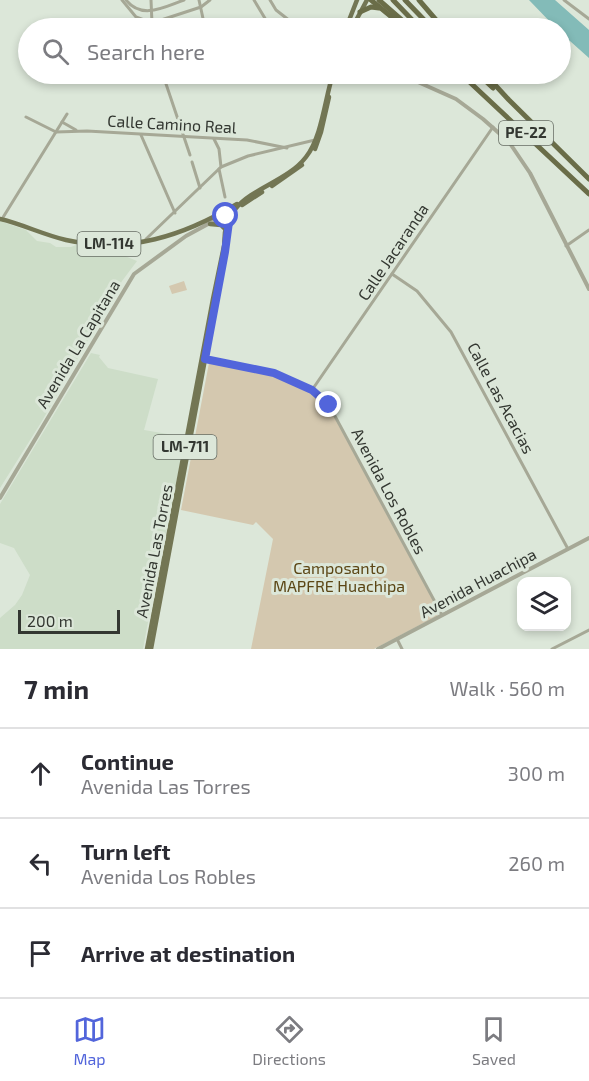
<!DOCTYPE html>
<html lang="en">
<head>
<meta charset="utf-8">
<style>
	:root { --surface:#fff; --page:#f7f7f7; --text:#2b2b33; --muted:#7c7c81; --line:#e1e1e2; --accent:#5265db }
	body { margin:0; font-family:"Exo 2",sans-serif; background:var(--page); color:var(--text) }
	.controls { position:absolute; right:18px; bottom:18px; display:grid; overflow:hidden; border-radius:12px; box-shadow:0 3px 9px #0003 }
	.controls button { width:54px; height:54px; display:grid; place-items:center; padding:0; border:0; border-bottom:2px solid var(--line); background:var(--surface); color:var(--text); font:30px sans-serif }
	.scale { position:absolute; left:18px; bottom:15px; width:102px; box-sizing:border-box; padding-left:6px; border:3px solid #333731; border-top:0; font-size:16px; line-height:21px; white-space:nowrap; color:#333731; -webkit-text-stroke:4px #dce7d9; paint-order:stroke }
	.stop { position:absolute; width:18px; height:18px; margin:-14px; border:4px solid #5265db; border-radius:50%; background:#fff }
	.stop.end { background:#5265db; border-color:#fff; box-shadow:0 2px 6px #0008 }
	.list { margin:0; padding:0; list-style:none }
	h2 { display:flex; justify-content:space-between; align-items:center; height:78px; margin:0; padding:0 24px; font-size:26px }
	h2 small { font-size:20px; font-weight:400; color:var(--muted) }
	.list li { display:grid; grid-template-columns:39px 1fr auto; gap:18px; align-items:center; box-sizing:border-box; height:90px; padding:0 24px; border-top:2px solid var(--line) }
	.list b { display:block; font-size:22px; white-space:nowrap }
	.list p { margin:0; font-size:20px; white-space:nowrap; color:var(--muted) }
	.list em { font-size:20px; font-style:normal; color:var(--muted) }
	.icon { flex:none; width:33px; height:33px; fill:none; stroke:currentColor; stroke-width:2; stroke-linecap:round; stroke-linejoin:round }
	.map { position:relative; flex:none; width:589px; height:649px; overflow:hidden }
	.search { position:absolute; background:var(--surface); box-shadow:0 3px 9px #0003; left:18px; right:18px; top:18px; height:66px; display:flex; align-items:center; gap:15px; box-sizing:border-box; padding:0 21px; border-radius:33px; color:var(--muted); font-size:22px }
	.sheet { height:348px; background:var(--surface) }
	nav { display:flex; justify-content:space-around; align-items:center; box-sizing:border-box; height:84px; border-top:2px solid var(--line); background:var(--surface); font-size:16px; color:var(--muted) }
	nav a { display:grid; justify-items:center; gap:3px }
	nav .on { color:var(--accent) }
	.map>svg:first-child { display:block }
	.built { fill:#cdddc8 }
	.green { fill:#d4c8af }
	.water { fill:#83bbb8 }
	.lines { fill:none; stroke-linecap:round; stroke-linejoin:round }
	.minor { stroke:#a6a896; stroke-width:3 }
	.tertiary { stroke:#a6a896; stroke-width:4 }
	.primary { stroke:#737654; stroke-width:4.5 }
	.trunk { stroke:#6a6d48; stroke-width:5 }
	.route { stroke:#5265db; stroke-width:8 }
	.labels { text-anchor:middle; stroke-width:6; stroke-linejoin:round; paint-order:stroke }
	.shield { fill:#dce7d9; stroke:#666c63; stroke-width:1.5 }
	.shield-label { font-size:15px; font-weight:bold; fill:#333731 }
	.street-label { font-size:16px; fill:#333731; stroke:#dce7d9 }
	.park-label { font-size:16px; fill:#5b4615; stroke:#dce7d9 }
</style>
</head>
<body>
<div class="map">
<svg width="589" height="649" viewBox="0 0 589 649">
	<rect width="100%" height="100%" fill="#dce7d9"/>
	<!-- built -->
	<g class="built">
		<path d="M0,221L26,230L37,241L50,243L56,247H71L76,245L114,247L113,251L137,261L122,281L42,421L0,488Z"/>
		<path d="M91,353L100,355L99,357L108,368L158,379L144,430L185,437L172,504L165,510L163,518L168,526L163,542L143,649H0V618L15,605L22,595L30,575L14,548L0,543V504Z"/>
	</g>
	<!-- green -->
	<g class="green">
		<path d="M184,281L187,290L172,294L169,286Z"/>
		<path d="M209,363L275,376L311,391L333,414L439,611L437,616L374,649H251L273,539L256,522L253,525L181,510Z"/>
	</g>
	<!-- water -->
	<path class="water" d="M529,0H555L589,30V58L561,33L560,28H556Z"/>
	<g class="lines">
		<!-- minor -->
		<g class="minor">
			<path d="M122,0L136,17L152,23L151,0"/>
			<path d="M126,0C142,20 164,7 184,0"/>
			<path d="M199,0L204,23"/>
			<path d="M254,0L269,25"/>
			<path d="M270,0L276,10L299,28"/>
			<path d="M564,0L589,19"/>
			<path d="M302,22L310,28"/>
			<path d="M152,23L201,7L210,0"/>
			<path d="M323,74L330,81"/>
			<path d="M163,75L190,155"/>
			<path d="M26,117L56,132L87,131L247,140L287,148"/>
			<path d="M62,122L76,130"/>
			<path d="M141,135L175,213"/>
			<path d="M214,139L219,149L221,167"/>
			<path d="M192,162L200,188"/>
			<path d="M219,169L225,197"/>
			<path d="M2,219L67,114"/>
			<path d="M146,239L221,167L248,156L315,140"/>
			<path d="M566,246L589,230"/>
			<path d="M392,274L417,291L451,332L568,549"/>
			<path d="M205,359C252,369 292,372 329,405L442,615"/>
			<path d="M312,390L493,127"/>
			<path d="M397,639L402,649"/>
			<path d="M552,649L589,630"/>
		</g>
		<!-- tertiary -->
		<g class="tertiary">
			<path d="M400,74L456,99L483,119L509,142L530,173L589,289"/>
			<path d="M0,498L134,274L186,236L234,210"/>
			<path d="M378,649L589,538"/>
		</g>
		<!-- primary -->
		<g class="primary">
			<path d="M346,28L357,0"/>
			<path d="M352,28L367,0"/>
			<path d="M315,149L321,132L329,97"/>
			<path d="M272,186L302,165"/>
			<path d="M242,205L262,192"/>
			<path d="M0,219C22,224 44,235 66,240C129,254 183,236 237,204"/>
			<path d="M210,224L221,225L227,231"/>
			<path d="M147,649L213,299L224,246"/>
			<path d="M151,649L225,252C217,190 279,192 306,157C322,137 325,98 333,74"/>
		</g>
		<!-- trunk -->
		<g class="trunk">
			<path d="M371,0L405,28"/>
			<path d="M379,0L411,28"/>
			<path d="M393,0L420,28"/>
			<path d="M405,0L432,28"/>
			<path d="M419,0L443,28"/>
			<path d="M360,12L371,7L379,8"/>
			<path d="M461,74L589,194"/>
			<path d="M478,74L493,88"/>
			<path d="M485,74L509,100L589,179"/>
		</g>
	</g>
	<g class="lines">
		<!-- route -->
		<path class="route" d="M226,216L223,218L229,222L225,252L205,359L274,373L312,390L329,405"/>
	</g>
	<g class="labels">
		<!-- shield labels -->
		<g class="shield">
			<rect x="499" y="121" width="54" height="24" rx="4.5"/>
			<rect x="77.5" y="232" width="63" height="24" rx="4.5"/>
			<rect x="153.5" y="435" width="63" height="24" rx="4.5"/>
		</g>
		<g class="shield-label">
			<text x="526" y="138">PE-22</text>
			<text x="109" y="249">LM-114</text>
			<text x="185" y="452">LM-711</text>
		</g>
		<!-- street labels -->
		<g class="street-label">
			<text transform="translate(172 124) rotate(3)" y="6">Calle Camino Real</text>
			<text transform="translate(393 252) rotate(-56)" y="6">Calle Jacaranda</text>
			<text transform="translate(78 344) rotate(-59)" y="6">Avenida La Capitana</text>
			<text transform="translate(501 398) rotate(62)" y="6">Calle Las Acacias</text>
			<text transform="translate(389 491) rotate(62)" y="6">Avenida Los Robles</text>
			<text transform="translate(154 551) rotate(-79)" y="6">Avenida Las Torres</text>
			<text transform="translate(478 583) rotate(-28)" y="6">Avenida Huachipa</text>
		</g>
		<!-- park labels -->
		<g class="park-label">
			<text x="339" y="574">Camposanto<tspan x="339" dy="18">MAPFRE Huachipa</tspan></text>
		</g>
	</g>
</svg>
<div class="controls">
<button><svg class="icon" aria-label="layers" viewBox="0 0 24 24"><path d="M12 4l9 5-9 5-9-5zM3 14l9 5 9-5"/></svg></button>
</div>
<div class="scale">200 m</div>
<div class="stop" style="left:226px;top:216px"></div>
<div class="stop end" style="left:329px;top:405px"></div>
<div class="search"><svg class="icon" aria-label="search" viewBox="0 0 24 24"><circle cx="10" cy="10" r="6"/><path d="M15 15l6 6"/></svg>Search here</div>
</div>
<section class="sheet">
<h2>7 min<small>Walk · 560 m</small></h2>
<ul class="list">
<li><svg class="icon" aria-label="ahead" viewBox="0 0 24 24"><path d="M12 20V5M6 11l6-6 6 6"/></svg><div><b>Continue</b><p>Avenida Las Torres</p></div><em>300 m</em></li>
<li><svg class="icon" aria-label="left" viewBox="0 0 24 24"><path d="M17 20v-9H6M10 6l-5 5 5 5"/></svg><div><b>Turn left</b><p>Avenida Los Robles</p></div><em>260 m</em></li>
<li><svg class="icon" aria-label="arrive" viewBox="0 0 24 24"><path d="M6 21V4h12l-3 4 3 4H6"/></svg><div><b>Arrive at destination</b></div></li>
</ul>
</section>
<nav>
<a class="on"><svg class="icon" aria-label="map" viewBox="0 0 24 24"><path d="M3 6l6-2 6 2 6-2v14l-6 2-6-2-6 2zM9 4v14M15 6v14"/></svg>Map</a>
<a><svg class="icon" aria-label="directions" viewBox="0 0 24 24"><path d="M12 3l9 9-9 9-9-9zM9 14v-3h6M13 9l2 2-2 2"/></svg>Directions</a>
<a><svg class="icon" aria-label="saved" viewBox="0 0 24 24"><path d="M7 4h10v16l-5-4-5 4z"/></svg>Saved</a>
</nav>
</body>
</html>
